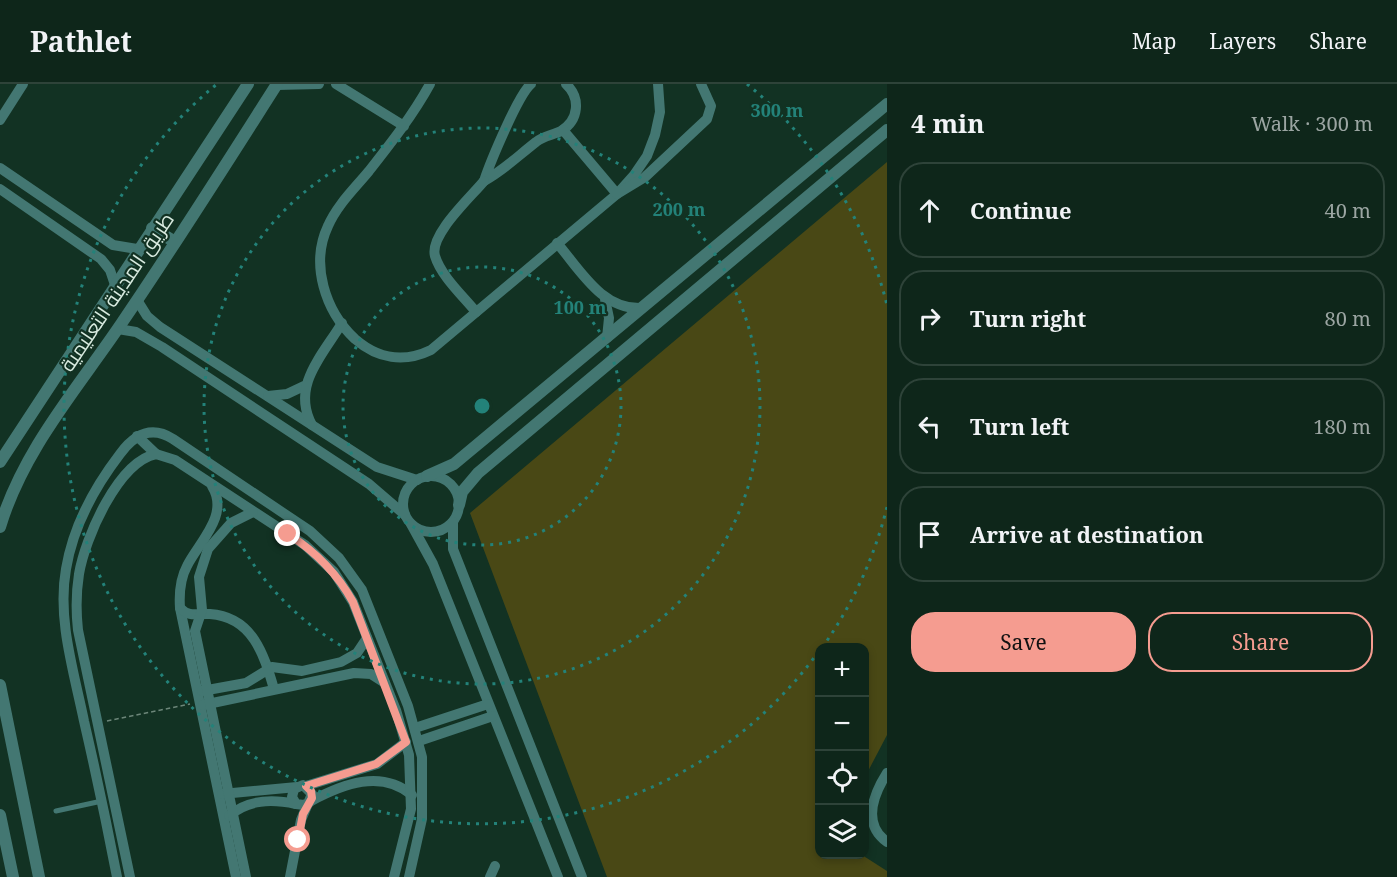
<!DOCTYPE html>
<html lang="en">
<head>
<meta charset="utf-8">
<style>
	:root { --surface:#0e261a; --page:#1c3227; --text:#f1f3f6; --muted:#9ba5a2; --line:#2e4339; --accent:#f59c90 }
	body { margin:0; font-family:"Noto Serif",Cairo,serif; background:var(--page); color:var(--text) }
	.controls { position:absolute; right:18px; bottom:18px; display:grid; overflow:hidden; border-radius:12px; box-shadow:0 3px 9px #0003 }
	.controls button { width:54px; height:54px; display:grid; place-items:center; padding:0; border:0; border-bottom:2px solid var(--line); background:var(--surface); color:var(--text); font:30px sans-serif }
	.stop { position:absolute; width:18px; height:18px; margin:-14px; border:4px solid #f59c90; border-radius:50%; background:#fff }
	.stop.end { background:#f59c90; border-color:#fff; box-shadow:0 2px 6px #0008 }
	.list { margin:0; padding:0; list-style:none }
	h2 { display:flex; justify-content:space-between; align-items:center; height:78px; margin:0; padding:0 24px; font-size:26px }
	h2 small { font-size:20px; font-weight:400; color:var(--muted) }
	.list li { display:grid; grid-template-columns:39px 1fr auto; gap:18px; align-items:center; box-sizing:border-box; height:96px; margin:0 12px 12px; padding:0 12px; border:2px solid var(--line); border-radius:24px }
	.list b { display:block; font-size:22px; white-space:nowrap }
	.list em { font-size:20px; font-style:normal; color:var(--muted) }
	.actions { display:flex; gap:12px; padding:18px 24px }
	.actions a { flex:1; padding:14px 0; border:2px solid var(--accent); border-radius:24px; text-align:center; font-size:21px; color:var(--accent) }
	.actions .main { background:var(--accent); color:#111 }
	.icon { flex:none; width:33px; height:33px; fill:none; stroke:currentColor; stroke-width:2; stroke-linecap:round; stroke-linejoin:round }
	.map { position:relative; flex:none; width:887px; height:793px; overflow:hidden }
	header { display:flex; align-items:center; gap:36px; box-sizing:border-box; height:84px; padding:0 30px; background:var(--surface); border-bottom:2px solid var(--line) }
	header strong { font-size:28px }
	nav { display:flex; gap:33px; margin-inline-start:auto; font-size:21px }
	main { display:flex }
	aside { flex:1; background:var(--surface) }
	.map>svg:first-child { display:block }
	.grass { fill:#494815 }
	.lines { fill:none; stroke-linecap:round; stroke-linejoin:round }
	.path { stroke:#6c8679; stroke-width:1.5; stroke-dasharray:4.5 3; stroke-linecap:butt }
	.service { stroke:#437772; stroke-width:5 }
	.minor { stroke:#437772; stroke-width:10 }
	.tertiary { stroke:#437772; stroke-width:12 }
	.route { stroke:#f59c90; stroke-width:8 }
	.ring { fill:none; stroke:#238279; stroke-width:3; stroke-dasharray:3 6 }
	.labels { text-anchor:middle; stroke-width:4.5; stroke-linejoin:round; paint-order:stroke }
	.street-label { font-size:20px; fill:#d9ebe0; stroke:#123223 }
	.centre { fill:#238279; stroke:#123223; stroke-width:3 }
	.ring-label { font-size:18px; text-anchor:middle; font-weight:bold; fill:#238279; stroke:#123223; stroke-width:4.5; stroke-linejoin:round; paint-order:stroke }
</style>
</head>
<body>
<header>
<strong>Pathlet</strong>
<nav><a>Map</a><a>Layers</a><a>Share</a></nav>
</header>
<main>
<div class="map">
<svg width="887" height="793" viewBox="0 0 887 793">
	<rect width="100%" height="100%" fill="#123223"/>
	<!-- grass -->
	<path class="grass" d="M887,78V651L865,693L864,564H820V770L862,771L887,787V793H607L470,429Z"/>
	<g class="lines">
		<!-- path -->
		<path class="path" d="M107,637L190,620"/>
		<!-- service -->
		<path class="service" d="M56,727L102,717"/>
		<!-- minor -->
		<g class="minor">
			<path d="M336,0L404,42"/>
			<path d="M430,0C413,31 391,59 369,87C355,104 337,121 328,142C310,180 325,227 355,255C378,275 404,279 431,266L617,110L634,91L647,72L655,51L660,28L658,0"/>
			<path d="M531,0C518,11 490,79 484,97C504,86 518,72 536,58C543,52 553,51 561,47C579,36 581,14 566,0"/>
			<path d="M277,1L319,0"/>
			<path d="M0,36L23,0"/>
			<path d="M563,46L617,110L645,93L707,35L711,22L701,0"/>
			<path d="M0,84L113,161L137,165"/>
			<path d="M0,105L101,175L110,186L115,201"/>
			<path d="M557,159C581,187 602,226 642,224"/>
			<path d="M605,215L609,234L607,254"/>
			<path d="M137,216L147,232L160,243L377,383L417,396"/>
			<path d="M476,228C463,212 441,192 435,172C429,151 471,113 484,97"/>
			<path d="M118,245L136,248L162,263L369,400L405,431"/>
			<path d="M268,312L287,310L304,302"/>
			<path d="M312,341C291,302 322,272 342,239"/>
			<path d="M137,352L156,370"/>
			<circle cx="431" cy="420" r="28"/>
			<path d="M212,402C230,431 199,458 187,482C180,495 179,509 180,524L236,793"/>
			<path d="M453,438V465L582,793"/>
			<path d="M411,440L433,480L558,793"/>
			<path d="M180,524C190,534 197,529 210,530C253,533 264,571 274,605"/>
			<path d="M202,607L246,599L272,583L302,587L341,578L357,569L367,554"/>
			<path d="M203,621L354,589L371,590L385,599"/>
			<path d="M415,644L488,620"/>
			<path d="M419,657L493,632"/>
			<path d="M887,689C873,711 862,740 887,758"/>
			<path d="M306,702L377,680L406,658"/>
			<path d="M222,710L297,703"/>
			<path d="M311,717C343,700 381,685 412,711"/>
			<path d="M229,732C248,715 272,715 296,720"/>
			<path d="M117,793C107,741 96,689 84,637C74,588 57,535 66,485C73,443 94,404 120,370C134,351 151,341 173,355L310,447L339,474L362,506L408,622L422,673V735L409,793"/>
			<path d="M130,793L78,546C76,528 76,509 79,490C85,454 118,378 156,370L175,376L305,461L334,488L353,518L396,626L409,671L411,725L394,793"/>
			<path d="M246,793L195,547L202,526L199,493L208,465L231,439L253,428"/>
			<path d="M290,793L301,736L312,710L303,701L294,705L292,713L296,720L304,721L309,719"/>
			<path d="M490,793L495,782"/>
		</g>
		<!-- tertiary -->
		<g class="tertiary">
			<path d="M152,144L175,158"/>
			<path d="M0,378L248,0"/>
			<path d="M427,392L454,380L466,370L887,20"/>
			<path d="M459,421L462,408L478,389L887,46"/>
			<path d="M0,443C23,366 77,305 121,240C175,161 226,80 277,0"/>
			<path d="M0,601L39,793"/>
			<path d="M0,731L13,793"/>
		</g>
	</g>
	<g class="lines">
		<!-- route -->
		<path class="route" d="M288,450C316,468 337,489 353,518L406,658L376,680L306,702L311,707L312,714L303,730L298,756"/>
	</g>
	<!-- distance rings -->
	<g class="ring">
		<circle cx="482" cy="322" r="139"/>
		<circle cx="482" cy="322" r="278"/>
		<path d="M887 423A417 417 0 0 1 824 561M819 567A417 417 0 1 1 217 0M747 0A417 417 0 0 1 887 221"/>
	</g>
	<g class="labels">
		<!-- street labels -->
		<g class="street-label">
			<text transform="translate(117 208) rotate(-56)" y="7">طريق المدينة التعليمية</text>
		</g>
	</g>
	<circle cx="482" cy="322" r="9" class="centre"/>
	<g class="ring-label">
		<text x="777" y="33">300 m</text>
		<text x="679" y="132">200 m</text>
		<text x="580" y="230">100 m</text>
	</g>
</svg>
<div class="controls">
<button>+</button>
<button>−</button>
<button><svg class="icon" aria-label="locate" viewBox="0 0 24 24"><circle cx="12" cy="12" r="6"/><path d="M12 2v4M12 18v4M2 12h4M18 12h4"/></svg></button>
<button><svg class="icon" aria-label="layers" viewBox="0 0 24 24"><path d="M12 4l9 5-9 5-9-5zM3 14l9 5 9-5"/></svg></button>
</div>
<div class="stop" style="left:298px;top:756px"></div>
<div class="stop end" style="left:288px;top:450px"></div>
</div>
<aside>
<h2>4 min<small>Walk · 300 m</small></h2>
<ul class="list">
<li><svg class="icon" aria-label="ahead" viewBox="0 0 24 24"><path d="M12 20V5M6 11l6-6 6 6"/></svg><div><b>Continue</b></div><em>40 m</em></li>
<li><svg class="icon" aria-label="right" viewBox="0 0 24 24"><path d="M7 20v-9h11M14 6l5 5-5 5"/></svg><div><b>Turn right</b></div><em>80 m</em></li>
<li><svg class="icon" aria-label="left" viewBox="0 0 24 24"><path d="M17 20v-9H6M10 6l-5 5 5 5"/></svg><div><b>Turn left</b></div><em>180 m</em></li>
<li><svg class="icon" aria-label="arrive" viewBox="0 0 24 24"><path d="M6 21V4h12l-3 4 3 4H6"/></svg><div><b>Arrive at destination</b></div></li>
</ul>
<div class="actions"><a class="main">Save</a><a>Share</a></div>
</aside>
</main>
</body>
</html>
